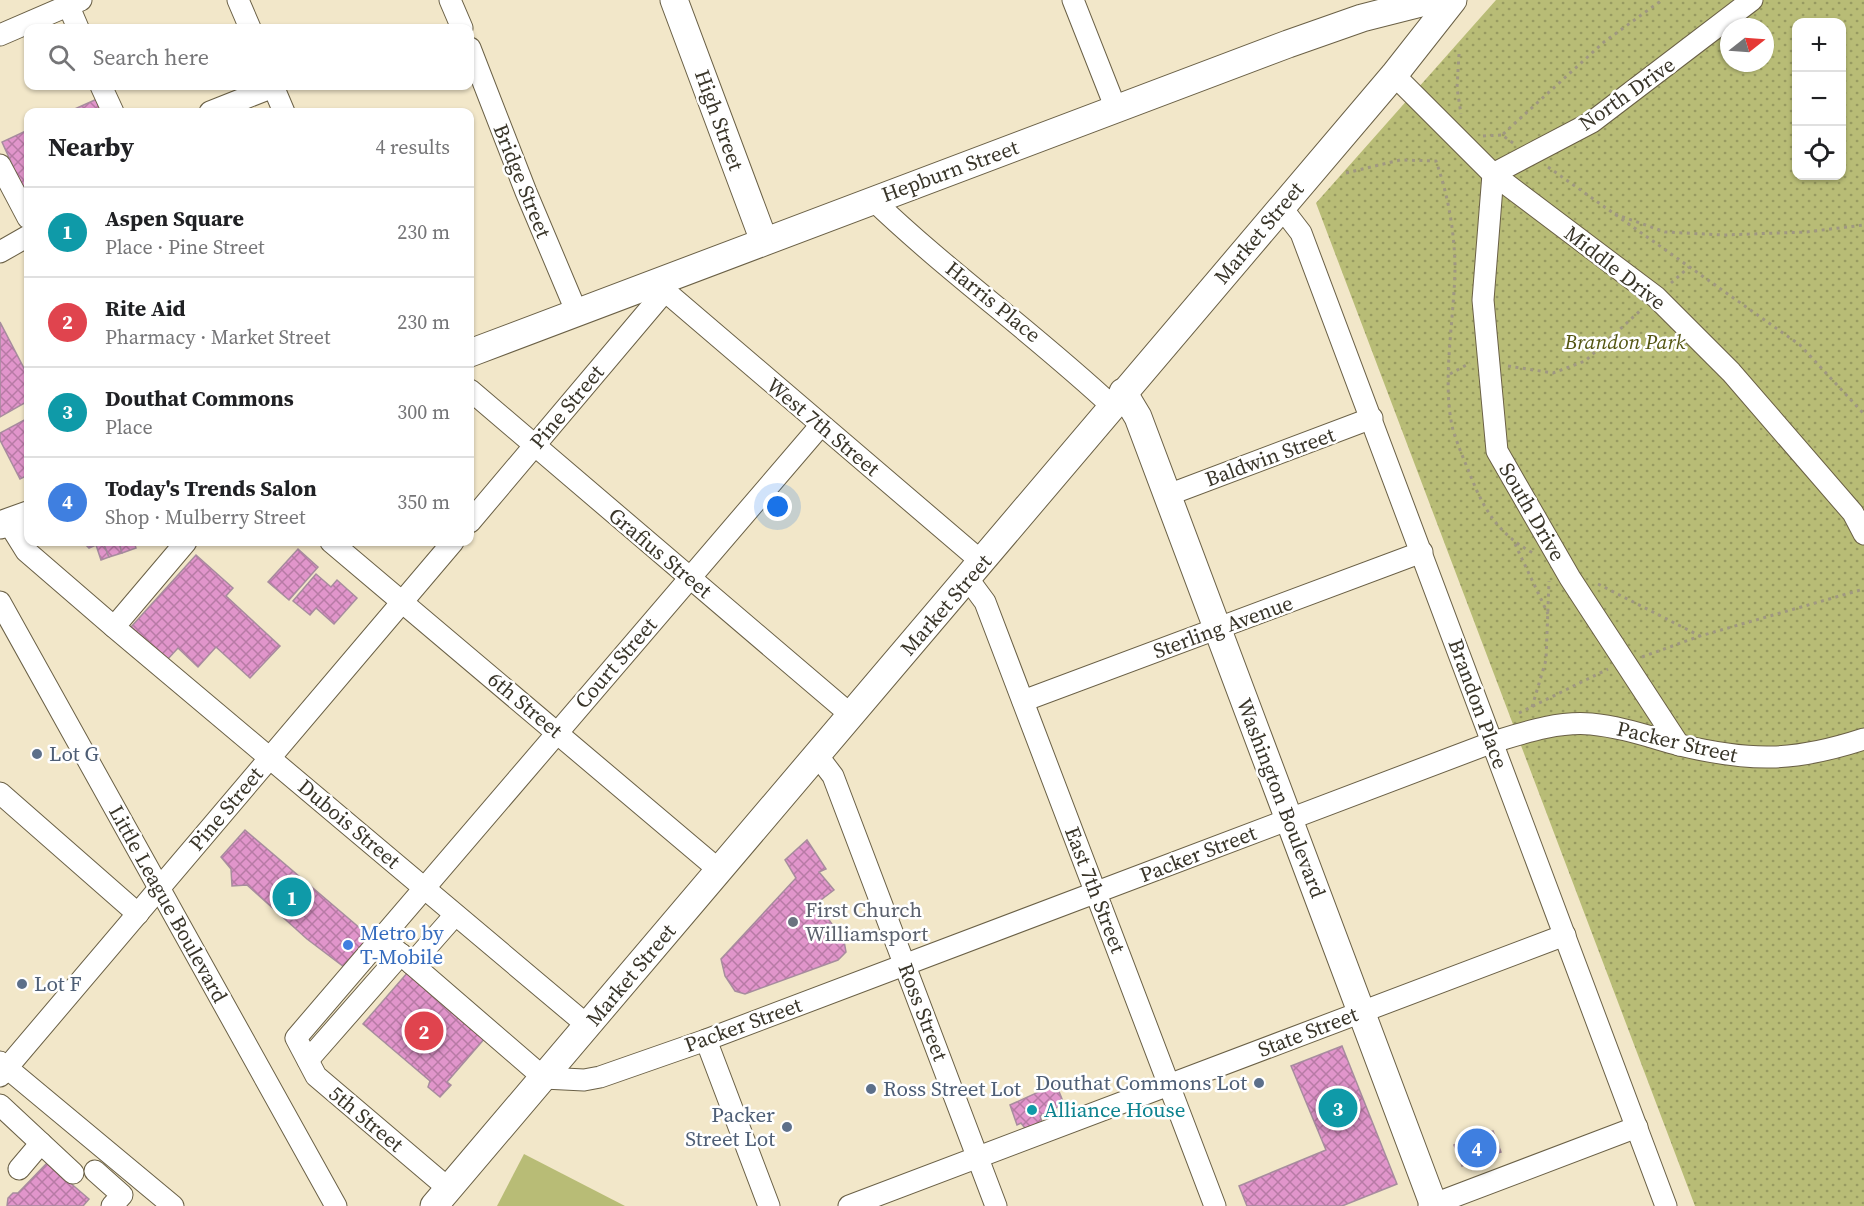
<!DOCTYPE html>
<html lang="en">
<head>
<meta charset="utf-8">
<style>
	:root { --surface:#fff; --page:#f2f2f2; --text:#202124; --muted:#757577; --line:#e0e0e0; --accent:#db2777 }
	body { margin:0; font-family:"Source Serif 4",serif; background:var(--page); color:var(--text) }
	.controls { position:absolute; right:18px; top:18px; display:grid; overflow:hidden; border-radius:12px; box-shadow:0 2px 4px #0004 }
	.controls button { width:54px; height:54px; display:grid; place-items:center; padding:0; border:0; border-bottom:2px solid var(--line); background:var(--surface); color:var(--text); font:30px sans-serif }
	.compass { position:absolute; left:1720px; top:18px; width:54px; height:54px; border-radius:50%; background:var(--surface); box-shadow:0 2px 4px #0004; rotate:73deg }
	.you { position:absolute; left:778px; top:507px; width:21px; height:21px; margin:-15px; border:4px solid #fff; border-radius:50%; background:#1a73e8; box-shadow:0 0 0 9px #1a73e833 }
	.badge { display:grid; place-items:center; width:39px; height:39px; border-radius:50%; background:var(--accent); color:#fff; font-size:20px; font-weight:700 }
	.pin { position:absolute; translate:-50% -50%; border:3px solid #fff; box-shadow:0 2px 6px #0006 }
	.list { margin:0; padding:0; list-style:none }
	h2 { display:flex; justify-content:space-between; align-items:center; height:78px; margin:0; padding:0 24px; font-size:26px }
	h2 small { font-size:20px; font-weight:400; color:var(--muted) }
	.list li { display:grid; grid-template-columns:39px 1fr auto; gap:18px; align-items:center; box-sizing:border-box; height:90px; padding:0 24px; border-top:2px solid var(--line) }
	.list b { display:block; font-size:22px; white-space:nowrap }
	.list p { margin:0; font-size:20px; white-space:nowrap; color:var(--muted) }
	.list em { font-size:20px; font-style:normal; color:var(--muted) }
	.icon { flex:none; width:33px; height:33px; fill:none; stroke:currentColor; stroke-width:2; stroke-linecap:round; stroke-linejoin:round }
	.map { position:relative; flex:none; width:1864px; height:1206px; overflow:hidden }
	.search { position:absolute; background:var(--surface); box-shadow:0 2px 4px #0004; left:24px; top:24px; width:450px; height:66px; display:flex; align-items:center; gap:15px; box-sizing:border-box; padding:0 21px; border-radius:12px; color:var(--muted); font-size:22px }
	.panel { position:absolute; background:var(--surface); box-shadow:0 2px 4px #0004; left:24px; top:108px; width:450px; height:438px; border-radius:12px }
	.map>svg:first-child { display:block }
	.grass { fill:#b8bc76 }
	.park { fill:url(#park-dots); fill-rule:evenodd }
	.building { fill:url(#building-cross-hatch); stroke:#a78c9e; stroke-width:1.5 }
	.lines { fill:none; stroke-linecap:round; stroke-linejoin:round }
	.minor-casing { stroke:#6a6046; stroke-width:23 }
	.major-casing { stroke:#6a6046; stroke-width:29 }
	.path { stroke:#9f9781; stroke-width:3; stroke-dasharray:3 4.5; stroke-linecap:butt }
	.minor { stroke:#fff; stroke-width:21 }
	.major { stroke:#fff; stroke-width:27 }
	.service-dot { fill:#5c6f8a; stroke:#fff; stroke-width:2 }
	.worship-dot { fill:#6b7280; stroke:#fff; stroke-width:2 }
	.shop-dot { fill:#3f7fe0; stroke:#fff; stroke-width:2 }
	.culture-dot { fill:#0f9aa8; stroke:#fff; stroke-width:2 }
	.labels { text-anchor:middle; stroke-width:5; stroke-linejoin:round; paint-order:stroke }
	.street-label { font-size:21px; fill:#393529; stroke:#fff }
	.park-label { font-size:21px; font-style:italic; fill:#545613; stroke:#fff }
	.service-label { font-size:21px; fill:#4e5e75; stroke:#fff; text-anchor:start }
	.worship-label { font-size:21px; fill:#5b616d; stroke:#fff; text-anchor:start }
	.shop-label { font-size:21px; fill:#366cbe; stroke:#fff; text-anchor:start }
	.culture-label { font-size:21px; fill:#0d838f; stroke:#fff; text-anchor:start }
</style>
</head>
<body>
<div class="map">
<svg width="1864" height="1206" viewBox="0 0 1864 1206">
	<defs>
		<pattern id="park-dots" width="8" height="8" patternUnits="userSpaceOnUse" patternTransform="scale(1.5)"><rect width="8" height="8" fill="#b8bc76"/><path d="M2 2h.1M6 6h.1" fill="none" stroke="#979a61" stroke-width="1.8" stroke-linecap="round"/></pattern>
		<pattern id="building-cross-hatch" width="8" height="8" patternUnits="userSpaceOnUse" patternTransform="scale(1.5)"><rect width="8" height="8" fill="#e195cb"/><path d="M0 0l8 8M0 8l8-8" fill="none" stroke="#b77aa5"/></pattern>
	</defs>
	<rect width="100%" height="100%" fill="#f2e7c9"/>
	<!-- grass -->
	<path class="grass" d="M524,1154L625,1206H497Z"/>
	<!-- park -->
	<path class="park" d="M1496,0H1864V1206H1695L1316,203ZM1796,22H1842V176H1796ZM1729,27H1765V63H1729Z"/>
	<!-- building -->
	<g class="building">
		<path d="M97,99L103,112H68Z"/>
		<path d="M28,130V194L26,195L2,142Z"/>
		<path d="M0,322L28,376V401L0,417Z"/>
		<path d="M28,418V475L20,479L0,440V433Z"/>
		<path d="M83,542H103L109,557L101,560L96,545L89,548Z"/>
		<path d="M103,542H119L122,553L109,557Z"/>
		<path d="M119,542H134L136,548L122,553Z"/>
		<path d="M298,549L318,567L289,600L268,582Z"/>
		<path d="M196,555L233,588L226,596L280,646L250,678L216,647L198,667L178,648L167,660L131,627Z"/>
		<path d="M316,574L331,587L337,580L357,598L334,624L316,608L310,615L293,601Z"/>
		<path d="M245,830L375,941L348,970L307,939L247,885L232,886L231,869L221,857Z"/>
		<path d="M807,840L826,869L819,872L834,890L817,903L844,941L846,952L838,960L745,994L735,991L725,976L721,959L796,878L785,860Z"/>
		<path d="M408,972L485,1038L447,1082L451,1085L440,1097L428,1087L430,1081L363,1024Z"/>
		<path d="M1342,1046L1397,1184L1342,1206H1247L1239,1186L1326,1150L1291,1066Z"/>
		<path d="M1056,1084L1064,1104L1040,1116L1043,1125L1028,1132L1021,1123L1017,1125L1010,1105Z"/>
		<path d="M1493,1131L1501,1152L1462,1166L1454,1145Z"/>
		<path d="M47,1163L89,1199L83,1206H7L8,1198L13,1193H18Z"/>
	</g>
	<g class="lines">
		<!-- minor casing -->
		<g class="minor-casing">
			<g id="minor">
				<path d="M66,0L78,28"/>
				<path d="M238,0L250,28"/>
				<path d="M450,0L462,28"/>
				<path d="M1073,0L1116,109"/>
				<path d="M0,35L81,0"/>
				<path d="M470,48L526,192L577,313"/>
				<path d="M1394,75L1493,174L1656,297L1731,372L1853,513L1864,534"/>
				<path d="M101,86L113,112"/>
				<path d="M273,86L284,112"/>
				<path d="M210,112L273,87"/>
				<path d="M0,165L28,218"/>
				<path d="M872,199C948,272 1035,334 1112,406"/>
				<path d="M1281,207L1301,233L1666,1206"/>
				<path d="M0,252L28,236"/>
				<path d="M661,281L665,291L982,562"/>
				<path d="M470,390L851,715"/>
				<path d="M1168,495L1372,418"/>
				<path d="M8,522L26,551L114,627L588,1026"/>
				<path d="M470,522L665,291"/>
				<path d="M331,542L719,870"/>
				<path d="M968,579L985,602L1215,1206"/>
				<path d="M0,602L336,1206"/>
				<path d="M114,627L186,542"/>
				<path d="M1023,701L1422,552"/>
				<path d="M1679,745L1570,578L1497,451L1483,300L1493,174L1592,122L1752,0"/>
				<path d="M817,755L833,776L996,1206"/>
				<path d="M0,793L138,914"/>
				<path d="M383,939L544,1078L584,1080L600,1077L706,1040L1493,742C1523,733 1558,721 1591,724C1622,727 1650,737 1680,745C1751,762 1794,762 1864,739"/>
				<path d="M412,964L455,915"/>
				<path d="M706,1040L769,1206"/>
				<path d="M308,1060L401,954"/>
				<path d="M0,1062L173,1206"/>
				<path d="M0,1076L453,542"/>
				<path d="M0,1105L73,1173"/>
				<path d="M19,1169L41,1143"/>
				<path d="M95,1171L122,1195L112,1206"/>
				<path d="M449,1189L316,1076L296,1038L821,425"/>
				<path d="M849,1206L1565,935"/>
				<path d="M1429,1206L1637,1127"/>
			</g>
		</g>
		<!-- major casing -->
		<g class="major-casing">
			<g id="major">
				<path d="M674,0L764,241"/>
				<path d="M470,353L1288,44L1362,18L1433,0"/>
				<path d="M1123,392L1138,417L1434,1206"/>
				<path d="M0,525L28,515"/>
				<path d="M434,1206L1394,75L1453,0"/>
			</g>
		</g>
		<!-- path -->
		<g class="path">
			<path d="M1459,54L1457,88L1461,114"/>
			<path d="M1483,136L1502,135"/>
			<path d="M1513,143L1502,135L1604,42L1662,0"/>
			<path d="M1548,167L1800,345L1864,414"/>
			<path d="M1346,173L1400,160L1436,161C1448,195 1454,229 1455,265C1455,315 1441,382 1453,430C1458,446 1465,462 1471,477C1485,512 1500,535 1533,553"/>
			<path d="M1615,214L1665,232L1724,235L1806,232L1864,225"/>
			<path d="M1671,283L1689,267"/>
			<path d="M1508,366L1553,373L1585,361L1641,310"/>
			<path d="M1450,374L1470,363"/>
			<path d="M1515,544L1548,614"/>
			<path d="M1598,584L1700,636"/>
			<path d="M1642,657L1700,636L1864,589"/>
			<path d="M1532,707L1546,660L1549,581"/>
			<path d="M1519,713L1608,669"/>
		</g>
		<!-- minor -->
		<use href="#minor" class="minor"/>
		<!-- major -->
		<use href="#major" class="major"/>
	</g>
	<!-- markers -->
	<g class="service-dot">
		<circle cx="37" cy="754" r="6"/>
		<circle cx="22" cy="984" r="6"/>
		<circle cx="1259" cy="1083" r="6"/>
		<circle cx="871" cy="1089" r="6"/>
		<circle cx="787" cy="1127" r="6"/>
	</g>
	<circle class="worship-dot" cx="793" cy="922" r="6"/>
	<circle class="shop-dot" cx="348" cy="945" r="6"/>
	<circle class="culture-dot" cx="1032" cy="1110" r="6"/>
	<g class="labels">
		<!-- street labels -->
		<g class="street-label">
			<text transform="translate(1627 94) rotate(-35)" y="7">North Drive</text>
			<text transform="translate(719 120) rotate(70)" y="7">High Street</text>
			<text transform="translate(950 171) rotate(-20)" y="7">Hepburn Street</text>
			<text transform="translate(522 181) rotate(68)" y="7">Bridge Street</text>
			<text transform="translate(1259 233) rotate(-50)" y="7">Market Street</text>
			<text transform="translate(1615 268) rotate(38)" y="7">Middle Drive</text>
			<text transform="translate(993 302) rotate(39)" y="7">Harris Place</text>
			<text transform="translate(567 407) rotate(-50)" y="7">Pine Street</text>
			<text transform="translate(823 427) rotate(40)" y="7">West 7th Street</text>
			<text transform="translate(1270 457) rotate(-20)" y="7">Baldwin Street</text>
			<text transform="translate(1532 512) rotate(60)" y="7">South Drive</text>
			<text transform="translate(660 553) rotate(40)" y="7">Grafius Street</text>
			<text transform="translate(946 605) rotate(-49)" y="7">Market Street</text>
			<text transform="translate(1223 627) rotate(-20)" y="7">Sterling Avenue</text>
			<text transform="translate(616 663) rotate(-49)" y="7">Court Street</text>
			<text transform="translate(1478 704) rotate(70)" y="7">Brandon Place</text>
			<text transform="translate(525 705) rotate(40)" y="7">6th Street</text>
			<text transform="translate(1677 742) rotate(13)" y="7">Packer Street</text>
			<text transform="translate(1281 798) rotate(69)" y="7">Washington Boulevard</text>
			<text transform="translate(226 809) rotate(-50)" y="7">Pine Street</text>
			<text transform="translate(349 824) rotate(40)" y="7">Dubois Street</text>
			<text transform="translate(1198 854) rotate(-21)" y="7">Packer Street</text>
			<text transform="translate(1095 890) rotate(69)" y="7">East 7th Street</text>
			<text transform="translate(168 904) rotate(61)" y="7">Little League Boulevard</text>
			<text transform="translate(631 975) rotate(-50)" y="7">Market Street</text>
			<text transform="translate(923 1012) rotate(69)" y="7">Ross Street</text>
			<text transform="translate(743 1025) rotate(-20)" y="7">Packer Street</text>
			<text transform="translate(1308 1032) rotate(-21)" y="7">State Street</text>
			<text transform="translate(366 1119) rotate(40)" y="7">5th Street</text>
		</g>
		<!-- park labels -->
		<g class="park-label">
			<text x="1625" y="349">Brandon Park</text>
		</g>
		<!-- service labels -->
		<g class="service-label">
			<text x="49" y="761">Lot G</text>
			<text x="34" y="991">Lot F</text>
			<text x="1247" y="1090" text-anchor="end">Douthat Commons Lot</text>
			<text x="883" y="1096">Ross Street Lot</text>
			<text x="775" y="1122" text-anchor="end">Packer<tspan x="775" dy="24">Street Lot</tspan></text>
		</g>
		<!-- worship labels -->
		<g class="worship-label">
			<text x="805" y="917">First Church<tspan x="805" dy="24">Williamsport</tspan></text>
		</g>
		<!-- shop labels -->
		<g class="shop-label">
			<text x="360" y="940">Metro by<tspan x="360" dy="24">T-Mobile</tspan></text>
		</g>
		<!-- culture labels -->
		<g class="culture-label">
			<text x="1044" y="1117">Alliance House</text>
		</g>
	</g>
</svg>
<div class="controls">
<button>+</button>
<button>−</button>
<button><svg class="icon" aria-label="locate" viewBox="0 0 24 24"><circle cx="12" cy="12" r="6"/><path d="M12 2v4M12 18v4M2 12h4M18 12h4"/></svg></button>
</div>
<svg class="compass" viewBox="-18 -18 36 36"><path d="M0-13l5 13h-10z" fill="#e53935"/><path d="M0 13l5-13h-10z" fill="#757577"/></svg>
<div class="you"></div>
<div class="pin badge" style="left:292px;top:897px;background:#0f9aa8">1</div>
<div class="pin badge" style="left:424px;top:1031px;background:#e0444e">2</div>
<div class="pin badge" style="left:1338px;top:1108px;background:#0f9aa8">3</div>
<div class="pin badge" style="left:1477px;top:1148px;background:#3f7fe0">4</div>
<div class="search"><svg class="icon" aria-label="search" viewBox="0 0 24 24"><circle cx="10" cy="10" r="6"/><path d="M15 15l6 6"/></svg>Search here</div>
<section class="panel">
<h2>Nearby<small>4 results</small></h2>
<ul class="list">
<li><span class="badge" style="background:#0f9aa8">1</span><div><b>Aspen Square</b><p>Place · Pine Street</p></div><em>230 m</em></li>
<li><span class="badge" style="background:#e0444e">2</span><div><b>Rite Aid</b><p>Pharmacy · Market Street</p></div><em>230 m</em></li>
<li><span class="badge" style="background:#0f9aa8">3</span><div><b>Douthat Commons</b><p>Place</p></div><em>300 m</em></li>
<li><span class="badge" style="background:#3f7fe0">4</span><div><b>Today's Trends Salon</b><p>Shop · Mulberry Street</p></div><em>350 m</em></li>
</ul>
</section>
</div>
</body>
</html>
